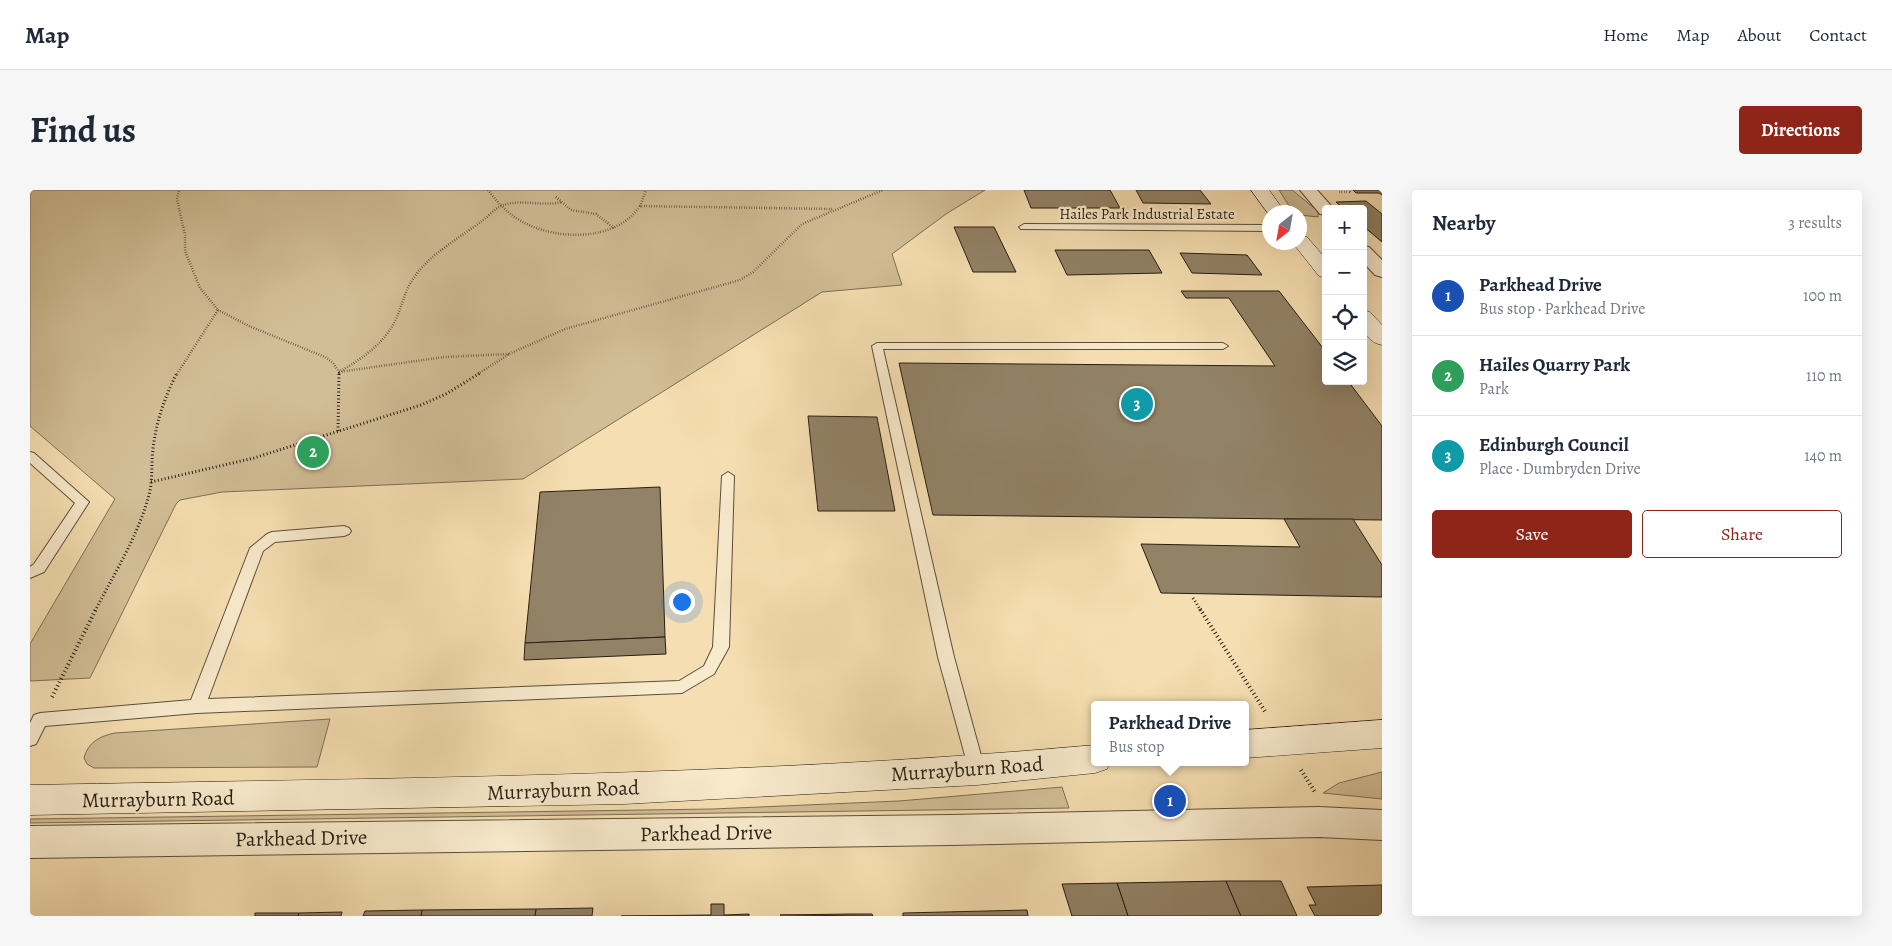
<!DOCTYPE html>
<html lang="en">
<head>
<meta charset="utf-8">
<style>
	:root { --surface:#fff; --page:#f6f6f7; --text:#1f2937; --muted:#747a83; --line:#e0e1e3; --accent:#8f2418 }
	body { margin:0; font-family:Alegreya,serif; background:var(--page); color:var(--text) }
	.controls { position:absolute; right:15px; top:15px; display:grid; overflow:hidden; border-radius:5px; box-shadow:0 5px 20px #0002 }
	.controls button { width:45px; height:45px; display:grid; place-items:center; padding:0; border:0; border-bottom:1px solid var(--line); background:var(--surface); color:var(--text); font:25px sans-serif }
	.compass { position:absolute; left:1232px; top:15px; width:45px; height:45px; border-radius:50%; background:var(--surface); box-shadow:0 5px 20px #0002; rotate:211deg }
	.you { position:absolute; left:651px; top:411px; width:18px; height:18px; margin:-12px; border:4px solid #fff; border-radius:50%; background:#1a73e8; box-shadow:0 0 0 8px #1a73e833 }
	.badge { display:grid; place-items:center; width:32px; height:32px; border-radius:50%; background:var(--accent); color:#fff; font-size:16px; font-weight:700 }
	.pin { position:absolute; translate:-50% -50%; border:2px solid #fff; box-shadow:0 1px 5px #0006 }
	.popup { position:absolute; left:1061px; top:511px; width:158px; height:65px; box-sizing:border-box; display:grid; place-content:center; border-radius:5px; background:var(--surface); filter:drop-shadow(0 1px 4px #0005); font-size:16px; white-space:nowrap; color:var(--muted) }
	.popup b { font-size:19px; color:var(--text) }
	.popup::after { content:''; position:absolute; left:50%; top:100%; margin-left:-10px; border:10px solid transparent; border-top-color:var(--surface) }
	.list { margin:0; padding:0; list-style:none }
	h2 { display:flex; justify-content:space-between; align-items:center; height:65px; margin:0; padding:0 20px; font-size:21px }
	h2 small { font-size:16px; font-weight:400; color:var(--muted) }
	.list li { display:grid; grid-template-columns:32px 1fr auto; gap:15px; align-items:center; box-sizing:border-box; height:80px; padding:0 20px; border-top:1px solid var(--line) }
	.list b { display:block; font-size:19px; white-space:nowrap }
	.list p { margin:0; font-size:16px; white-space:nowrap; color:var(--muted) }
	.list em { font-size:16px; font-style:normal; color:var(--muted) }
	.actions { display:flex; gap:10px; padding:15px 20px }
	.actions a { flex:1; padding:11px 0; border:1px solid var(--accent); border-radius:5px; text-align:center; font-size:18px; color:var(--accent) }
	.actions .main { background:var(--accent); color:#fff }
	.icon { flex:none; width:28px; height:28px; fill:none; stroke:currentColor; stroke-width:2; stroke-linecap:round; stroke-linejoin:round }
	.map { position:relative; flex:none; width:1352px; height:726px; overflow:hidden; border-radius:5px }
	header { display:flex; align-items:center; gap:30px; box-sizing:border-box; height:70px; padding:0 25px; background:var(--surface); border-bottom:1px solid var(--line) }
	header strong { font-size:24px }
	nav { display:flex; gap:28px; margin-inline-start:auto; font-size:18px }
	.intro { display:flex; align-items:center; justify-content:space-between; box-sizing:border-box; height:120px; padding:0 30px }
	h1 { margin:0; font-size:35px }
	.button { padding:12px 22px; border-radius:5px; background:var(--accent); color:#fff; font-size:18px; font-weight:700 }
	main { display:flex; gap:30px; padding:0 30px }
	aside { flex:1; background:var(--surface); border-radius:5px; box-shadow:0 5px 20px #0002 }
	.map>svg:first-child { display:block }
	.green { fill:#d2be96; stroke:#7c6e56 }
	.building { fill:#928266; stroke:#271f15 }
	.lines { fill:none; stroke-linecap:round; stroke-linejoin:round }
	.lane-casing { stroke:#5a4f3c; stroke-width:2 }
	.street-casing { stroke:#5a4f3c; stroke-width:2 }
	.secondary-casing { stroke:#271f15; stroke-width:1 }
	.path-far2 { stroke:#271f15; stroke-width:2.5; stroke-dasharray:0.5 2; stroke-linecap:butt }
	.path-far1 { stroke:#271f15; stroke-width:3; stroke-dasharray:1 2.5; stroke-linecap:butt }
	.path { stroke:#271f15; stroke-width:4; stroke-dasharray:1 3; stroke-linecap:butt }
	.lane { fill:#f8eacc; fill-rule:evenodd }
	.street { fill:#f8eacc; fill-rule:evenodd }
	.secondary { fill:#f8eacc; fill-rule:evenodd }
	.labels { text-anchor:middle; stroke-width:4.5; stroke-linejoin:round; paint-order:stroke }
	.far-street-label { font-size:15px; fill:#271f15; stroke:#f8eacc }
	.near-street-label { font-size:21px; fill:#271f15; stroke:#f8eacc }
</style>
</head>
<body>
<header>
<strong>Map</strong>
<nav><a>Home</a><a>Map</a><a>About</a><a>Contact</a></nav>
</header>
<div class="intro"><h1>Find us</h1><a class="button">Directions</a></div>
<main>
<div class="map">
<svg width="1352" height="726" viewBox="0 0 1352 726">
	<rect width="100%" height="100%" fill="#f5deb1"/>
	<filter id="stains"><feTurbulence type="fractalNoise" baseFrequency=".004" numOctaves="4"/><feColorMatrix values="0 0 0 0 .2 0 0 0 0 .09 0 0 0 0 .02 0 0 0 .5 -.17"/></filter>
	<radialGradient id="worn" r=".72"><stop offset=".6" stop-color="#630" stop-opacity="0"/><stop offset="1" stop-color="#630" stop-opacity=".3"/></radialGradient>
	<!-- green -->
	<g class="green">
		<path d="M0,0H955L916,24L862,64L872,95L792,102L493,289L192,302L150,310L146,314L60,488L0,491V454L85,309L0,236Z"/>
		<path d="M1249,0H1262L1288,21V27L1270,25V22H1263Z"/>
		<path d="M300,529L287,577L64,578L57,574L54,568C58,552 70,546 85,543Z"/>
		<path d="M1352,582V609L1293,603L1309,593Z"/>
		<path d="M1032,597L1039,618L0,633V629L683,619L869,611Z"/>
	</g>
	<!-- building -->
	<g class="building">
		<path d="M994,0H1080L1090,18H1001Z"/>
		<path d="M1106,0H1170L1181,14L1113,13Z"/>
		<path d="M1323,0H1352V5L1349,3H1326Z"/>
		<path d="M1336,11L1352,24V52L1333,36V19H1314L1306,12Z"/>
		<path d="M924,37H964L986,82H943Z"/>
		<path d="M1025,60H1119L1132,83L1037,85Z"/>
		<path d="M1150,63L1217,65L1232,85L1162,83Z"/>
		<path d="M1151,101H1249L1296,162V191H1318L1352,236V330L903,325L869,173L1245,176L1199,108H1156Z"/>
		<path d="M778,226L847,227L865,321H788Z"/>
		<path d="M630,297L635,447L495,453L510,302Z"/>
		<path d="M1254,329H1323L1352,375V407L1131,403L1111,354L1270,357Z"/>
		<path d="M635,447L636,464L494,470L495,453Z"/>
		<path d="M1196,691L1211,726H1098L1087,693Z"/>
		<path d="M1196,691H1251L1267,726H1211Z"/>
		<path d="M1087,693L1098,726H1042L1032,694Z"/>
		<path d="M1352,695V726H1285L1279,715H1286L1277,697Z"/>
		<path d="M681,714H694V725L719,724V726H591L681,725Z"/>
		<path d="M563,718L562,726H505L506,719Z"/>
		<path d="M506,719L505,726H391L392,720Z"/>
		<path d="M392,720L391,726H333L335,721Z"/>
		<path d="M997,720L998,726H873V723Z"/>
		<path d="M312,722L311,726H268L269,723Z"/>
		<path d="M225,723H269L268,726H225Z"/>
		<path d="M819,724H842L843,726L750,725Z"/>
	</g>
	<g class="lines">
		<!-- lane casing -->
		<g class="lane-casing">
			<g id="lane">
				<path d="M994,34L1240,35V41L991,39L989,37Z"/>
				<path d="M847,153H1193L1198,156L1193,159H853L924,467L955,580L953,585L947,587L941,585L939,580L908,467L842,156Z"/>
				<path d="M0,262L4,263L59,312L14,382L0,388V377L4,374L45,313L0,273Z"/>
				<path d="M698,282L704,286L699,457L684,484L652,503L167,523L15,536L6,554L0,556V533L4,525L10,523L161,510L220,358L237,344L242,342L314,336L319,338L321,341L319,344L314,346L245,352L233,361L178,509L649,491L674,476L683,457L692,286Z"/>
			</g>
		</g>
		<!-- street casing -->
		<g class="street-casing">
			<g id="street">
				<path d="M1270,0H1287L1304,19H1296V25L1290,24Z"/>
				<path d="M1333,56L1339,57L1352,70V87L1345,85L1333,72Z"/>
				<path d="M1289,617L1352,620V650L1289,647L921,655L0,668V636L921,625Z"/>
			</g>
		</g>
		<!-- secondary casing -->
		<g class="secondary-casing">
			<g id="secondary">
				<path d="M1221,0H1239L1255,22H1240V26Z"/>
				<path d="M1270,45L1277,47L1296,69V88L1289,86L1262,52H1270Z"/>
				<path d="M1333,120L1340,122L1352,135V155C1333,151 1333,136 1333,120Z"/>
				<path d="M1352,530V558L1215,568V540Z"/>
				<path d="M1065,555V572H1080L1077,579L1065,583L947,595L594,614L0,625V595C355,588 711,587 1065,555Z"/>
			</g>
		</g>
		<!-- path-far2 -->
		<g class="path-far2">
			<path d="M458,0C468,13 477,23 491,31C526,51 586,52 610,16L802,19"/>
			<path d="M1309,2H1321L1319,0"/>
			<path d="M526,7L541,20L566,24L584,38"/>
			<path d="M610,16L616,0"/>
			<path d="M188,120L219,136L295,167L303,173L309,182C330,170 354,154 365,131C372,117 374,102 383,89C400,63 429,49 453,30C459,26 464,19 471,16C490,8 512,17 532,12"/>
			<path d="M147,184L188,120L170,98L155,61V45L147,9L149,0"/>
			<path d="M309,184V182L414,167L479,164"/>
			<path d="M448,184L479,164L535,139L710,90L723,82L772,34L853,0"/>
		</g>
		<!-- path-far1 -->
		<g class="path-far1">
			<path d="M308,241L309,183"/>
			<path d="M121,292L224,268L391,215L416,204L450,183"/>
			<path d="M1163,408L1171,421"/>
			<path d="M65,421C84,384 108,346 119,305C123,290 121,275 123,259C126,232 135,206 147,183"/>
		</g>
		<!-- path -->
		<g class="path">
			<path d="M1170,419L1236,523"/>
			<path d="M22,507L66,419"/>
			<path d="M1271,580L1285,602"/>
		</g>
		<!-- lane -->
		<use href="#lane" class="lane"/>
		<!-- street -->
		<use href="#street" class="street"/>
		<!-- secondary -->
		<use href="#secondary" class="secondary"/>
	</g>
	<g class="labels">
		<!-- far-street labels -->
		<g class="far-street-label">
			<text x="1117" y="29">Hailes Park Industrial Estate</text>
		</g>
		<!-- near-street labels -->
		<g class="near-street-label">
			<text transform="translate(937 579) rotate(-4)" y="7">Murrayburn Road</text>
			<text transform="translate(533 600) rotate(-2)" y="7">Murrayburn Road</text>
			<text transform="translate(128 609) rotate(-1)" y="7">Murrayburn Road</text>
			<text transform="translate(676 643) rotate(-1)" y="7">Parkhead Drive</text>
			<text transform="translate(271 648) rotate(-1)" y="7">Parkhead Drive</text>
		</g>
	</g>
	<rect width="100%" height="100%" filter="url(#stains)"/>
	<rect width="100%" height="100%" fill="url(#worn)"/>
</svg>
<div class="controls">
<button>+</button>
<button>−</button>
<button><svg class="icon" aria-label="locate" viewBox="0 0 24 24"><circle cx="12" cy="12" r="6"/><path d="M12 2v4M12 18v4M2 12h4M18 12h4"/></svg></button>
<button><svg class="icon" aria-label="layers" viewBox="0 0 24 24"><path d="M12 4l9 5-9 5-9-5zM3 14l9 5 9-5"/></svg></button>
</div>
<svg class="compass" viewBox="-18 -18 36 36"><path d="M0-13l5 13h-10z" fill="#e53935"/><path d="M0 13l5-13h-10z" fill="#747a83"/></svg>
<div class="you"></div>
<div class="pin badge" style="left:1140px;top:611px;background:#1a4fb4">1</div>
<div class="popup"><b>Parkhead Drive</b>Bus stop</div>
<div class="pin badge" style="left:283px;top:262px;background:#2e9e5b">2</div>
<div class="pin badge" style="left:1107px;top:214px;background:#0f9aa8">3</div>
</div>
<aside>
<h2>Nearby<small>3 results</small></h2>
<ul class="list">
<li><span class="badge" style="background:#1a4fb4">1</span><div><b>Parkhead Drive</b><p>Bus stop · Parkhead Drive</p></div><em>100 m</em></li>
<li><span class="badge" style="background:#2e9e5b">2</span><div><b>Hailes Quarry Park</b><p>Park</p></div><em>110 m</em></li>
<li><span class="badge" style="background:#0f9aa8">3</span><div><b>Edinburgh Council</b><p>Place · Dumbryden Drive</p></div><em>140 m</em></li>
</ul>
<div class="actions"><a class="main">Save</a><a>Share</a></div>
</aside>
</main>
</body>
</html>
